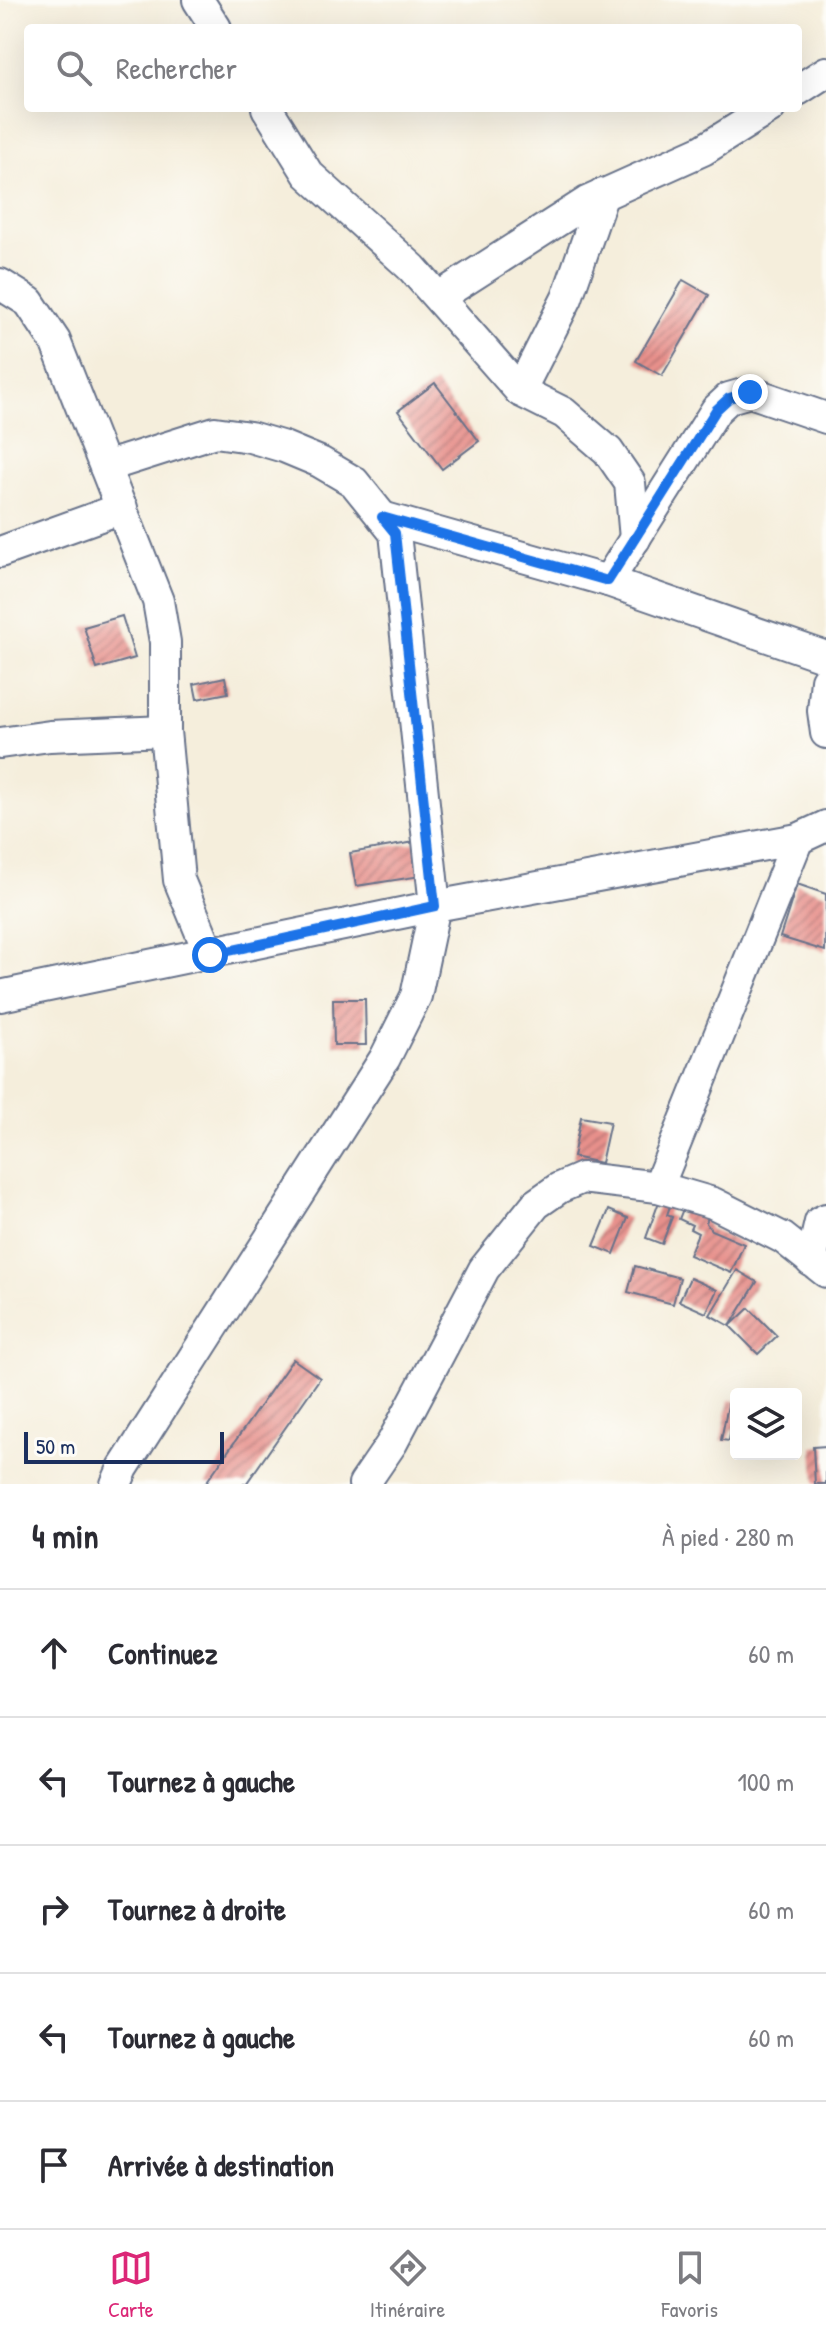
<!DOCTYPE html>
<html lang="fr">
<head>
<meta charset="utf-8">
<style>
	:root { --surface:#fff; --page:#f2f2f3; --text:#2b2b33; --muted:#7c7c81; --line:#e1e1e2; --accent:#db2777 }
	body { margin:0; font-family:"Patrick Hand",sans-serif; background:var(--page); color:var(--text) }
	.controls { position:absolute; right:24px; bottom:24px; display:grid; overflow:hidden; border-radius:8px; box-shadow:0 8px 32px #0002 }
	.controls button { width:72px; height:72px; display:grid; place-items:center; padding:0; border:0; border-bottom:2px solid var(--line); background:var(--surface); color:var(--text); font:40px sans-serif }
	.scale { position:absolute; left:24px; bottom:20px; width:200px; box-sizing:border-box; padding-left:8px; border:4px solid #1b2f5e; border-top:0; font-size:22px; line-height:28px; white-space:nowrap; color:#1b2f5e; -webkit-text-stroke:6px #fdfcf7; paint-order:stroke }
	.stop { position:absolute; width:24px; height:24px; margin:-18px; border:6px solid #1a73e8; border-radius:50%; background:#fff }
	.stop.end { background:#1a73e8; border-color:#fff; box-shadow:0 2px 8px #0008 }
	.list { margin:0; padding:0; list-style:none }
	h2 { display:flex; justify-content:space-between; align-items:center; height:104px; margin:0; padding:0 32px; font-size:34px }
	h2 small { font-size:26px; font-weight:400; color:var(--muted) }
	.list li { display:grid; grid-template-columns:52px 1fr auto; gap:24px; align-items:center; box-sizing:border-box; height:128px; padding:0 32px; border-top:2px solid var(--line) }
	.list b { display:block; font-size:30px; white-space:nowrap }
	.list em { font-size:26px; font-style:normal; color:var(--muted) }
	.icon { flex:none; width:44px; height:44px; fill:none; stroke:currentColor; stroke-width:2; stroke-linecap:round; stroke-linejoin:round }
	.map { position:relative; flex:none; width:826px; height:1484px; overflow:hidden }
	.search { position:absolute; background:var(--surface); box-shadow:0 8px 32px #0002; left:24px; right:24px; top:24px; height:88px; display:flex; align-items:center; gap:20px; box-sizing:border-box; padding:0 28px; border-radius:8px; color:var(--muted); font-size:30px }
	.sheet { height:744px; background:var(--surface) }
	nav { display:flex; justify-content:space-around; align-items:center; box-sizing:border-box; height:112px; border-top:2px solid var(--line); background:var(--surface); font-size:22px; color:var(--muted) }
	nav a { display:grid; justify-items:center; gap:4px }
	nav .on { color:var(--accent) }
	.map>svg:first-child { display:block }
	.building { fill:url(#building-hatch) }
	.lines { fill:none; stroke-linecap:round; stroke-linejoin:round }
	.minor-casing { stroke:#67728a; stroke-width:34 }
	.minor { stroke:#fff; stroke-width:30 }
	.route { stroke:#1a73e8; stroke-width:10 }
</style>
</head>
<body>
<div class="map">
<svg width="826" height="1484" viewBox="0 0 826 1484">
	<defs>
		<pattern id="building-hatch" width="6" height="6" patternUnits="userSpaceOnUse" patternTransform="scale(2)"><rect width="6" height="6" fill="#e7908b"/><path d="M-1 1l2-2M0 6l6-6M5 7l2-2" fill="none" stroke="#ba7675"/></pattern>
	</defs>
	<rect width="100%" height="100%" fill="#fdfcf7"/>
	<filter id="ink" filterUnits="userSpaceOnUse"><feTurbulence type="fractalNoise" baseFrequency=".0125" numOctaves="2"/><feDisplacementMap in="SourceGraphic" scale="16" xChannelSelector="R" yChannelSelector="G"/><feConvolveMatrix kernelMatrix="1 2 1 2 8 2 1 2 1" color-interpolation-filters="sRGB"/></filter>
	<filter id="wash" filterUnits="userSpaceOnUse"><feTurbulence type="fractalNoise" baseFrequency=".006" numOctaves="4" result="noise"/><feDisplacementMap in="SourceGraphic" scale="32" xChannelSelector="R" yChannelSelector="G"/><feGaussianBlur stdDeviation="1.8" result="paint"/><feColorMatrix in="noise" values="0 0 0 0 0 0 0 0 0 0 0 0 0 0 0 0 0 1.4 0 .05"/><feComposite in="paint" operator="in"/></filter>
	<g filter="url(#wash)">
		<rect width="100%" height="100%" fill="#f5eedc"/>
		<g id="blocks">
			<!-- building -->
			<g class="building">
				<path d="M683,280L709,295L662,376L636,361Z"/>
				<path d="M435,383L479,441L442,469L398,411Z"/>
				<path d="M122,616L135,658L97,669L84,627Z"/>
				<path d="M225,677L228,693L197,699L194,684Z"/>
				<path d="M415,842L421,876L356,886L350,853Z"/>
				<path d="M797,884L826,894L825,951L780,937Z"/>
				<path d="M333,999H365L366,1045H334Z"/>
				<path d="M581,1117L610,1122L601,1163L573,1157Z"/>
				<path d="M660,1199L671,1203L667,1215L672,1217L662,1244L646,1238Z"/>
				<path d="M685,1204L709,1214L706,1223L711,1230L744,1244L731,1273L689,1255L698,1233L690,1229L692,1225L679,1219Z"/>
				<path d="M609,1210L628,1218L614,1254L594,1246Z"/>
				<path d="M635,1266L680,1278L673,1304L628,1292Z"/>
				<path d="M737,1270L757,1282L730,1326L749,1308L777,1336L758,1354L730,1326L710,1315Z"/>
				<path d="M690,1278L717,1290L706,1313L679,1301Z"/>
				<path d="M293,1359L320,1378L246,1484H205Z"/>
				<path d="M729,1400L736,1401V1430L731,1429L729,1441L721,1440Z"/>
				<path d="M826,1446V1484H815L813,1447Z"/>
			</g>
		</g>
	</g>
	<g filter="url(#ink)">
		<use href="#blocks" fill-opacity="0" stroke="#67728a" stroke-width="2"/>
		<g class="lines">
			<!-- minor casing -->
			<g class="minor-casing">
				<g id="minor">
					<path d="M198,0L216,28"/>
					<path d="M798,90L826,72"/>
					<path d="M267,108L308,174L412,268L520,391L564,413L608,451L630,483L635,539"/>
					<path d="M0,284L29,302L55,341L158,601L165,642V731L179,880L210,955"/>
					<path d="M439,297L587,202L703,150L770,108"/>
					<path d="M520,391L567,298L603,194"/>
					<path d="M105,467L215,432L250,437L284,447L320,462L354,482L395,533L435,906L416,996L385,1058L123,1468L116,1484"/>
					<path d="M382,517L608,581L826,657"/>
					<path d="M0,552L122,508"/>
					<path d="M608,581L716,410L729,398L750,392L826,418"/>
					<path d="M826,680L823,711L826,733"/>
					<path d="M0,743L50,736L165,731"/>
					<path d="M0,996L435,906L798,839L826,826"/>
					<path d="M658,1187L798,839"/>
					<path d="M811,1261L820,1222L826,1219"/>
					<path d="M364,1484L392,1443L484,1269L536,1204L559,1188L582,1178L658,1187L713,1203L783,1238L826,1272"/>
				</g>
			</g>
			<!-- minor -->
			<use href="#minor" class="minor"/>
		</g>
	</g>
	<g class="lines" filter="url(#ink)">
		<!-- route -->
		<path class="route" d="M210,955L435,906L395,533L382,517L608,581L716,410L729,398L750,392"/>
	</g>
</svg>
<div class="controls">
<button><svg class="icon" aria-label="layers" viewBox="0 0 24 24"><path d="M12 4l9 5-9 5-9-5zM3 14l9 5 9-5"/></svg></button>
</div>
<div class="scale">50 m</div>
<div class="stop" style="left:210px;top:955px"></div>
<div class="stop end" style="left:750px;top:392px"></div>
<div class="search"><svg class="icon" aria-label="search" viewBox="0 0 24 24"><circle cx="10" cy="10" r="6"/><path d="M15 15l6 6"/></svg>Rechercher</div>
</div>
<section class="sheet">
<h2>4 min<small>À pied · 280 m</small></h2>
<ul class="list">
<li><svg class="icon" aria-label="ahead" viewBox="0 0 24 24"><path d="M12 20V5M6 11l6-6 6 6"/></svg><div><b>Continuez</b></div><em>60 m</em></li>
<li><svg class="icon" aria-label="left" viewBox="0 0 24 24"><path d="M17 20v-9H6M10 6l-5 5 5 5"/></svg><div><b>Tournez à gauche</b></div><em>100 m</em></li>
<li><svg class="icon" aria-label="right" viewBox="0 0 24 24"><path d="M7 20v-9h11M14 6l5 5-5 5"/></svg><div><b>Tournez à droite</b></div><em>60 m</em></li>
<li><svg class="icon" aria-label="left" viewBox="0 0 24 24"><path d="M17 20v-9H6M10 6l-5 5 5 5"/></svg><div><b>Tournez à gauche</b></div><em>60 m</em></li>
<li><svg class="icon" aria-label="arrive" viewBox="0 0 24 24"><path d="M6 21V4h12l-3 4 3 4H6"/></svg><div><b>Arrivée à destination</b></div></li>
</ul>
</section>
<nav>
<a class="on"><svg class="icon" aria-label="map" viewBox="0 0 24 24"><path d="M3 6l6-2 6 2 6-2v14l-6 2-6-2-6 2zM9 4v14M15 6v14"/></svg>Carte</a>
<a><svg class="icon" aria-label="directions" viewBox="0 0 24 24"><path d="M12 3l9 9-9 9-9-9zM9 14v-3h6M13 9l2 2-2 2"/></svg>Itinéraire</a>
<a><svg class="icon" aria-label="saved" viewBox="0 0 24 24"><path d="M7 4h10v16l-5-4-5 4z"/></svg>Favoris</a>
</nav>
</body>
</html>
